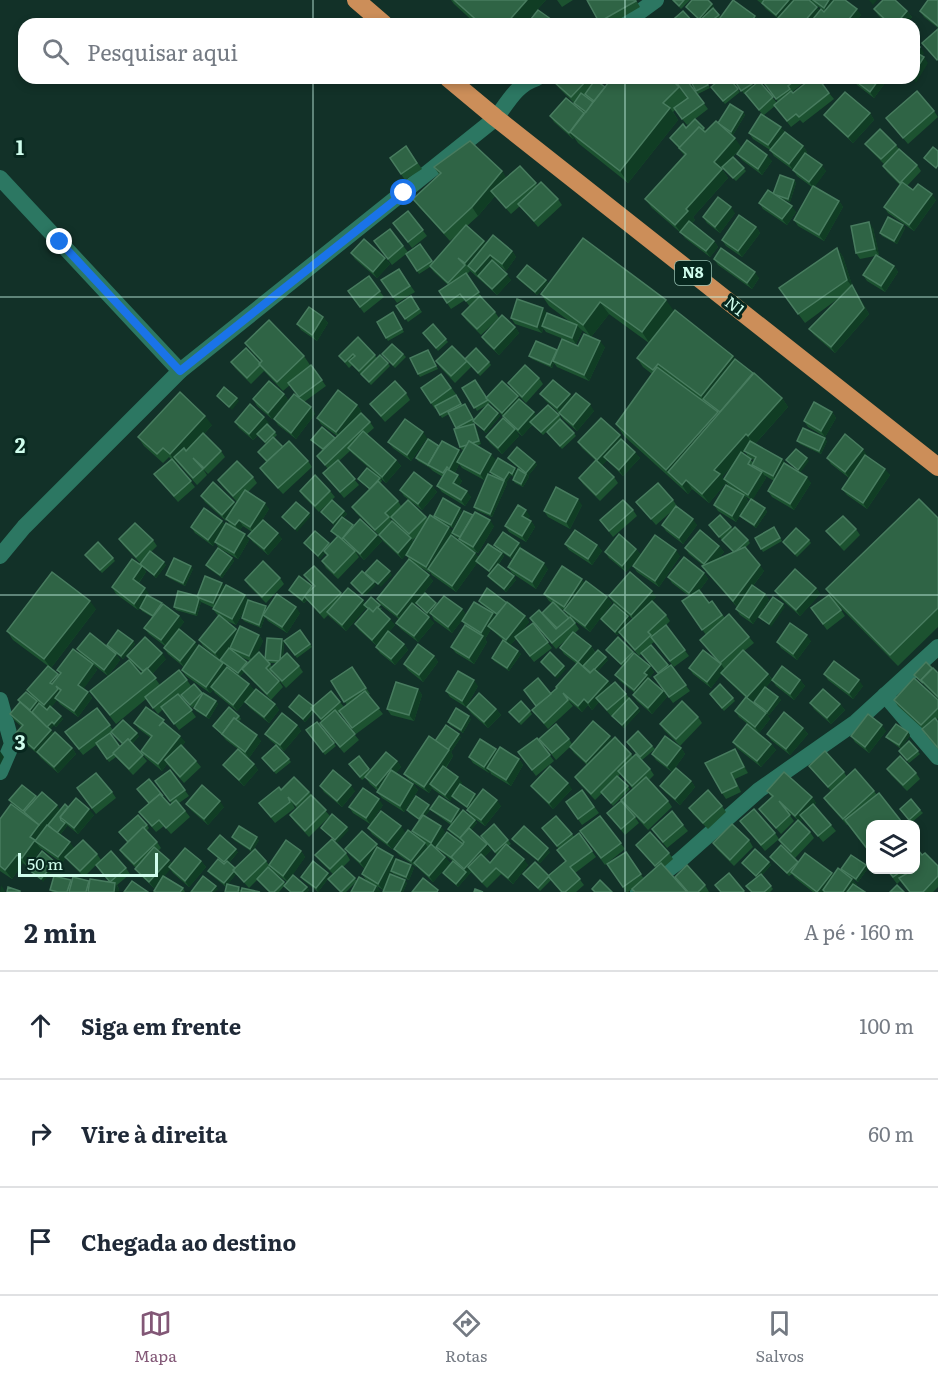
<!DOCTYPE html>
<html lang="pt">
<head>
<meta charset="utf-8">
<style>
	:root { --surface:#fff; --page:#f2f2f3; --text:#1f2937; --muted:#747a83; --line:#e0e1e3; --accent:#825776 }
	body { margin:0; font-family:Literata,serif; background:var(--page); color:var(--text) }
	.controls { position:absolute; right:18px; bottom:18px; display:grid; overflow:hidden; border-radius:12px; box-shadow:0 3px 9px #0003 }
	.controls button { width:54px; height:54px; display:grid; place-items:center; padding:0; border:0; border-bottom:2px solid var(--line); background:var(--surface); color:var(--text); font:30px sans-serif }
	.scale { position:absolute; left:18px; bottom:15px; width:140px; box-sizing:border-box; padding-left:6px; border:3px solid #d0fded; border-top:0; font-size:16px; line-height:21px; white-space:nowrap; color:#d0fded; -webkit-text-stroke:4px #07271e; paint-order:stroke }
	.stop { position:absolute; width:18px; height:18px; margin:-14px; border:4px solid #1a73e8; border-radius:50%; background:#fff }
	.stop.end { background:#1a73e8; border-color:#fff; box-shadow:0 2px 6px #0008 }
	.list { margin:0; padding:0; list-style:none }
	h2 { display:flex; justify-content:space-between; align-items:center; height:78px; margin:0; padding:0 24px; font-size:26px }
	h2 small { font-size:20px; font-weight:400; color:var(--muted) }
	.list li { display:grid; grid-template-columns:39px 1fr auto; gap:18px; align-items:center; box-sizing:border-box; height:108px; padding:0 24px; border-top:2px solid var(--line) }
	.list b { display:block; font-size:22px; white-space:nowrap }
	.list em { font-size:20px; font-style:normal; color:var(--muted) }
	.icon { flex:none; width:33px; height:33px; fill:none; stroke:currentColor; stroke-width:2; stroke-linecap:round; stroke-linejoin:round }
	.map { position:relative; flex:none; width:938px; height:892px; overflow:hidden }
	.search { position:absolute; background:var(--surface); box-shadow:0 3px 9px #0003; left:18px; right:18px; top:18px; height:66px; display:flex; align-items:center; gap:15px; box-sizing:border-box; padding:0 21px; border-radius:18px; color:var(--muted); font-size:22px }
	.sheet { height:402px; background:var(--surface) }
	nav { display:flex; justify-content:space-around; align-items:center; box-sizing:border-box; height:84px; border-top:2px solid var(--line); background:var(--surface); font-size:16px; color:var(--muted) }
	nav a { display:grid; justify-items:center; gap:3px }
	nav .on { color:var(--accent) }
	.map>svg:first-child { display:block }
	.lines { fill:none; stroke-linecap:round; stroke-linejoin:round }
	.minor { stroke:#2c7762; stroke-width:16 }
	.trunk { stroke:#cc8e59; stroke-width:18 }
	.wall { fill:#1c5230; fill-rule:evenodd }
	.shaded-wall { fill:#103d24 }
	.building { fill:#2f6445; stroke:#487c5f; stroke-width:1.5 }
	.route { stroke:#1a73e8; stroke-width:8 }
	.grid { fill:none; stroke:#d0fded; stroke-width:1.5; stroke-opacity:0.55 }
	.labels { text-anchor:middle; stroke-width:6; stroke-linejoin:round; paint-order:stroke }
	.shield { fill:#07271e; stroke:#94bdaf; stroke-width:1.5 }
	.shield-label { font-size:15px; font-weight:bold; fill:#d0fded }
	.street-label { font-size:16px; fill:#d0fded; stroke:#07271e }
	.grid-label { font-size:20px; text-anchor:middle; font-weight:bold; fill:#d0fded; stroke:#07271e; stroke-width:6; stroke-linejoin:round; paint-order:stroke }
</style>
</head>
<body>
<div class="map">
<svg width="938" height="892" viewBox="0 0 938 892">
	<rect width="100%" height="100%" fill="#123128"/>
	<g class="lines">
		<!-- minor -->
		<g class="minor">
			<path d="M623,24L656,0"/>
			<path d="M0,178L180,371"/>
			<path d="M0,556L24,527L180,371L496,118C508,102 517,84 537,78"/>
			<path d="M885,695L938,757"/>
			<path d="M0,700L12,744L0,772"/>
			<path d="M638,892L678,862L759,790L856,722L938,647"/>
		</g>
		<!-- trunk -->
		<g class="trunk">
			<path d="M356,0L384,24"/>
			<path d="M448,78L496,118L938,467"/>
		</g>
	</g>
	<!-- wall -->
	<g class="wall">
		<path d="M451,0H546L524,24H476L454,4Z"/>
		<path d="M557,0H573L562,7Z"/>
		<path d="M587,0H636L640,7L611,24H601Z"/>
		<path d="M672,0H690L681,9Z"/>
		<path d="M757,0H845L861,15L854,24H783L780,20L766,9L762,4ZM813,3L825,11L824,12L820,11Z"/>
		<path d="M938,0V28L924,17L920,11Z"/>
		<path d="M712,4L714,7L713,8L721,18L755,16L760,22L758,24H724L721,18L714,24L699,21L686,7Z"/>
		<path d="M874,9L907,11L912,17L906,24H887L878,15Z"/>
		<path d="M587,78L592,84L605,87L611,80L609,78H670L679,87L687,98H688L685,78L708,109L695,119L706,131L718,123L743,112L745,115L733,135L729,133L741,147L733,157L746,171L736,181L723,168L722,169L728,178L693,217L695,220L692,223L714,241L718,247L710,257L685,238L682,234L652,208L645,199L684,155L670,138L686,128L694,120L687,125L675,110L673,112L678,120L628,183L578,143L574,137L573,139L554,122L550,116L584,113L559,88L554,82Z"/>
		<path d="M689,78H705L710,88L698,94Z"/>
		<path d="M708,78H729L740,92L725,104L711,87L713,85Z"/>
		<path d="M733,78H748L753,86L756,84L752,78H804L806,81L792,92L793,93H829L834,99L803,123L800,120L791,127L775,106L764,115L803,146L807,152L806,154L826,171L814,187L839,201L843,207L824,241L798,226L794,220L812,187L797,176L793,170L774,156L770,150L753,139L749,133L762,114L745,93L744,94ZM763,82L778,102L777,103L761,83Z"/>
		<path d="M854,78H892L890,81L888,79L874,98L857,85L853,79Z"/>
		<path d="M934,111L938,117L908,144L886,118Z"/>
		<path d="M870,113L874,120L853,143L829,121L824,115Z"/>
		<path d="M865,144L896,145L899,149L917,165L921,171L907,186L913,190L936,200L914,231L888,213L884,207L900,185L887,172L883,166L884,164L870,150Z"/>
		<path d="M406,146L422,169L405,180L390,158Z"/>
		<path d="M737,154L772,161L762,175L742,160Z"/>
		<path d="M434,167L502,171L506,178L536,183L537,186L558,199L562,205L538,227L520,206L511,214L495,196L478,216L467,226L486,243L512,251L516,257L506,271L494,261V262L511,280L497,295L467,268L470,271L466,275L483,299L495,312L499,318L481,335L466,320L462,314L470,307L465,300L451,309L439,291L448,285L434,272L430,267L419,274L406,254L392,265L374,241L390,229L408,252L420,244L433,263L456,236L450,241L420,208L413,199L439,174Z"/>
		<path d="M794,180L796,183L790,202L780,198L796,212L787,225L763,209L759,203Z"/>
		<path d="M408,211L427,236L412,248L393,223Z"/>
		<path d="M735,213L720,233L707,223L703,217Z"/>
		<path d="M903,225L905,228L897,244L882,236L880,233Z"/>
		<path d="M756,227L760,233L742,257L726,246L722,240Z"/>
		<path d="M873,228L879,255H877L894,266L898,272L885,292L867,281L863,275L875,256L860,259L856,253Z"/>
		<path d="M837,248L843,257L852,285L869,314L835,353L814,335L809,329L839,298L805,323L779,288Z"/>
		<path d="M351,253L385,258L390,264L377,278L355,259Z"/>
		<path d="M714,259L759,278L752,289L718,265Z"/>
		<path d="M399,269L415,292L397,303L381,280Z"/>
		<path d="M369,276L384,297L364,313L348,291Z"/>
		<path d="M517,277L546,280L548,283L537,295L519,280Z"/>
		<path d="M541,294L674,311L733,356L735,359L782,398L788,407L755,444L782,459L786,464L811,483L794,510L772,497L768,491L774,481L764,475L766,478L752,500L765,508L767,512L756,528L743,519L740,516L751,500L745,496L748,501L736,522L718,511L714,505L739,492L728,485L724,479L733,464L722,477L726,483L709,503L692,489L688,494L624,436L616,424L652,374L643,367L637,358L649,343L609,314L591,337L579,328L582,331L576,344L546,332L543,328L542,333L515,324L511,318L547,313L573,324L549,306ZM745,451L748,457L754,460L753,462L742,454Z"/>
		<path d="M411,296L422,312L408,322L396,306Z"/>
		<path d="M393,312L404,332L388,341L377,322Z"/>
		<path d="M323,317L328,323L317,341L301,330L297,324Z"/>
		<path d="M433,324L448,342L438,351L423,333Z"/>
		<path d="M515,327L519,333L499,355L486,343L482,337Z"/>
		<path d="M358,337L377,358L388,363L390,366L371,385L352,365L349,368L339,356Z"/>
		<path d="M245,343L304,356L310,365L306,369L311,365L326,386L304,402L311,407L315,414L296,439L278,425L274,419L301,399L290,385L283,391L264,371L251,384L235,368L231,362L260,363L261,362L252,352Z"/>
		<path d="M578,346L605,347L589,381L557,367L554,363L552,368L532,359L529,356L557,350Z"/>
		<path d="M428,350L438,369L420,377L418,374Z"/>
		<path d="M382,354H403L406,357L395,368Z"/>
		<path d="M465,359L489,362L491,365L480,376L470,365L471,367L455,383L440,367L436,361Z"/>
		<path d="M441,374L456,394L451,398H459L462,405L465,404L474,420L487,405L477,411L462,388L486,397L518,396L522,402L537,416L559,415L561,418L543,435L532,425L522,436L514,429L519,436L502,454L490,443L486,437L506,421L503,416L490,403L488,404L498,413L500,416L486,433L474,422L471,425L474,424L476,427L481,444L476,446L496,460L484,480L462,468L459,464L455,473L462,481L459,486L471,497L465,506L442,492L437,486L443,477L433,471L430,468L418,461L416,458L439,446L462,454L464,449L462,450L460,447L457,429L449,414L442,418L436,408L435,409L421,388Z"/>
		<path d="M539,378L543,384L526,403L512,389L508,383Z"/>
		<path d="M406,393L410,400L385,422L370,404Z"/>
		<path d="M284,394L288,400L272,419L257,406L253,399Z"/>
		<path d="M540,394L572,397L594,411L577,431L563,419L559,413L545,400Z"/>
		<path d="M357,405L361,411L357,417L370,422L374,428L367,434L396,460L401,466L386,483L353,454L350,451L339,461L359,485L344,498L323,473L328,469L317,456L322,450L311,440L335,438L337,436L321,424L317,418Z"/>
		<path d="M832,412L836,418L825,437L808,427L804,421Z"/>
		<path d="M235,422L269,423L268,424L277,435L274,438L283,447L308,461L312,467L283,494L264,474L260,468L266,462L258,452L266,444L258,435L253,440L239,428Z"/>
		<path d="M212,425L204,434L221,451L225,457L208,474L203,469L207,475L197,485L177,462L176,463L195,487L178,502L154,474L171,459L169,457L163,463L144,446L138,437Z"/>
		<path d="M547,432L574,433L576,436L562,449Z"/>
		<path d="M427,438L411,461L393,448L388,442Z"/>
		<path d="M797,441H827L821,454L800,444Z"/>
		<path d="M578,442H624L640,458L623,476L607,460L602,465L614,477L618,483L600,501L583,484L579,478L596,461L582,448Z"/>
		<path d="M867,455L866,456L890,475L867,509L847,495L842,489L854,472L849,478L831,464L827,458Z"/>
		<path d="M508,458L535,462L537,465L528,476L527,475L529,477L523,487L515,483L513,480L524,473L510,461Z"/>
		<path d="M515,468L517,471L514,477L511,475L506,483L505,482L507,484L492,517L476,510L474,507L492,475L490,472Z"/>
		<path d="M253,477L257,483L248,492L269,509L262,520L282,539L268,555L253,542L248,536L252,532L243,526L239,531L249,540L238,559L219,548L215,542L213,546L195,533L191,527L222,521L225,525H230L227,520L226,521L205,502L201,496L234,502L236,504L237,502L222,486L218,480Z"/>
		<path d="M380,478L382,481L380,483L398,501L401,506L426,517L428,519H436L434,516L462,511L453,528L440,521L453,532L494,526L478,553L468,548L475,553L479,558L502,553L504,556L499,564L516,580L506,592L490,579L488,576L490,573L477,563L456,592L432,575L430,572V573L417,565L433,581L414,605L434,623L418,642L401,629L396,623L399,619L381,605L377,599L409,559L406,555L408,552L402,559L383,541L380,536L356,513L352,507L369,489L358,479ZM391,518L395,523L413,540L417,536L414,542L411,538L392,521L390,519ZM453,534L454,536L459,539L462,543L452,536Z"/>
		<path d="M432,486L437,492L422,510L404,496L400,490Z"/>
		<path d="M300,491H330L335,497L319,512L304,497Z"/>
		<path d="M673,500L677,506L676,507L697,525L683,544L666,531L662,525L673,510L656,525L636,502Z"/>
		<path d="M582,505L570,529L548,517L544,511Z"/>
		<path d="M633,510L637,516L613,537L600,520Z"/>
		<path d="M344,511L347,514L343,518L353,527L377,535L382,541L364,560L345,541V542L355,551L359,557L338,579L326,568L322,561L327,556L325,553L320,559L304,543L330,544L337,537L331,531L335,526L321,512Z"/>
		<path d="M530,516L528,519L531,521L535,527L526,542L509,532L505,526Z"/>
		<path d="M938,518V627L898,666L834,601L826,589Z"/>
		<path d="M731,527L733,530L748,540L750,543L745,548L764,571L753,586L765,594L769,600L753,624L740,615L736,609L737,607L707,573L702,566H704L689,554L685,548L719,546L724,552L718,559L733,552L711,528Z"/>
		<path d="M774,527L782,541L763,552L755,538Z"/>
		<path d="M856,529L860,535L844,551L831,537L826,531Z"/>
		<path d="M119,539L153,540L157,546L151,552L166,565L156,578L143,567L146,572L139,583L149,594L148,595L179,616L184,622L169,641L195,642L198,647L221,661L233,652L230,648L232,644L219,659L203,646L199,640L218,616L213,609L214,608L201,602L197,616L176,610L174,607L222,583L225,587L245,595L248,600L266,606L267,609L300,613L287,633L268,621L265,617L261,628L244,621L242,618L246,607L236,625L225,620L236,629L238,632L259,635L263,641L257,653L266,659L284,642L283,657L299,666L303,672L286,688L272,672L271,673L279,681L283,687L271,700L244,672L240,676L224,664L226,667L249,684L254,690L237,711L215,693L213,690L210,693L186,676L182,670L184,667L168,654L164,648L165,646L149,634L144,628L152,617L142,611L140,608L142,605L138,610L116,594L112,587L142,566L140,564L143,559L140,563L123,545ZM237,655L250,661L247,663ZM269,663H276L272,667Z"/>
		<path d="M809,540L811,543L797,557L783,542Z"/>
		<path d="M565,544L597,545L602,551L592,565L569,550Z"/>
		<path d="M494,545L521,546L512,559L496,548Z"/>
		<path d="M636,549L641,555L680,556L659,587L637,572L633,566L641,555L626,572L609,558L605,552Z"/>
		<path d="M85,555L113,558L115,561L102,573Z"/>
		<path d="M232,558L234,561L222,578L208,568L206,565Z"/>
		<path d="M314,566L342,595L365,604L382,608L380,610L395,625L389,632L404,644L408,650L395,665L380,653L376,647L377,646L359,630L355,624L368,609L366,608L346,631L331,618L328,615L324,619L307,600L304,603L291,593L289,590L314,587L304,575Z"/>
		<path d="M508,567L548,569L536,589L512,573Z"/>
		<path d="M193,569L185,586L169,578L166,575Z"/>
		<path d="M704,573L708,579L699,591L709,603L712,601L725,618L749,637L754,643L744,651L768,674L772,679L800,680L805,686L794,700L776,686L772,680L766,687L781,700L769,715L756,705L754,702L764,689L752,702L766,713L770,719L759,733L739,717L735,711L745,697L726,679L722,673L711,688L693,674L689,668L718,661L700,640L706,635L682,601L689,596L672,583L668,577Z"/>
		<path d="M280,578L284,584L266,603L249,586L245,580Z"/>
		<path d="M585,583L607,597L612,603L590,632L568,616L565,611L556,605L575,623L579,629L575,633L591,646L595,652L608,660L597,672L608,681L611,685L626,694L640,711L624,728L612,716L616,712L611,716L599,702L592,710L588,705L582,712L568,700L573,706L548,729L532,710L557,688L577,664L564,654L560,648L568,638L556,649L530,618L542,613L552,603L549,601L544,594Z"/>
		<path d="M816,588L820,594L800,616L779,597L775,591Z"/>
		<path d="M609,596L656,597L652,601L666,615L670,621L664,627L666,625L689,656L674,667L654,642L650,645H651L669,666L671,665L690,691L673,703L654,677L658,674L642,653L639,656L623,638L619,633L617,635L603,622L601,619H630L621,630L633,619L613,602Z"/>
		<path d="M479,601L525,616L529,622L521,632L533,623L552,648L534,662L516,639L510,645L521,654L509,671L494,661L492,658L505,642L491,629L485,639L487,642L474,664L456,653L451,647L465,625L462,621V620L452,633L434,620L431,614L429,616L416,603L437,604L462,609L466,615L493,613L495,617L496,615L481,604Z"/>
		<path d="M811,608L841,610L845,616L827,630Z"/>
		<path d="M96,609L51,668L59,675L60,674L57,670L93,664L97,670L83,689L88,692L92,698L78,717L60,704L57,700L51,707L63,719L56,727L54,725L50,729L54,734L72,748L76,754L58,773L41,758L38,754L20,740L16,733L22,727L14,720L10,714L20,703L18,700L31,696L27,690L48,666L13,640L7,631Z"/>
		<path d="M300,630L312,647L297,658L284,641Z"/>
		<path d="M133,641L135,644L123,659L110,649L116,654L120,660L108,676L81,655L77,649L109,648L107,645Z"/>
		<path d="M811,641L797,660L781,648L777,642Z"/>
		<path d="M606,650L633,652L650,666L654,672L649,678L663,691L667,697L652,714L637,701L633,695L635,693L620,681L615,675L622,666Z"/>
		<path d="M127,656L166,659L152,674L160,685L187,680L191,686L216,701L218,704L209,719L196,711L194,708L196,704L192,708L181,695L189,688L180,695L196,717L179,730L163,709L158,714L146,699L116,724L90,691L142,672L131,662Z"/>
		<path d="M434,656L438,662L423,682L408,670L404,664Z"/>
		<path d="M352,667L370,694L368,695L383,714L356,734L340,713L338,714L359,740L344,753L324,729L320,723L322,722L314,712L305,722L289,707L313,706L340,702L344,707L347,705L331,681Z"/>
		<path d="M938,673V699L914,675Z"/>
		<path d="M824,674L863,686L853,699L828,680Z"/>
		<path d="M478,686L466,707L450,697L446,691Z"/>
		<path d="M418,689L422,695L414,721L391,715L387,709Z"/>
		<path d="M712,697L733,698L735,701L724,711Z"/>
		<path d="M894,700H938V718L936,720L938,722V749L926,735L922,728L898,706Z"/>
		<path d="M245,702L275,704L279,710L269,723L250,708Z"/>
		<path d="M810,703L840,704L845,710L831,724L814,709Z"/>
		<path d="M467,707L496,709L501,715L488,728L471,713Z"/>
		<path d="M97,708L113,730L139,736L132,744L147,761L133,775L116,757L109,762L96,745L83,755L65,732ZM112,733L122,744L120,747L110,734Z"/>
		<path d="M530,711L532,714L521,725L509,712Z"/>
		<path d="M239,716L241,719L239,721L261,741L249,758L239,750L254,764L258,770L244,786L228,771L223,765L238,749L226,740L222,735L213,726Z"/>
		<path d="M698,717L702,723L680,746L664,730L660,724Z"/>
		<path d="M471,719L463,733L450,725L448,722Z"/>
		<path d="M317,722L336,746L325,755L306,730Z"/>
		<path d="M134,723L167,725L185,742L182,746L196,761L201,767L184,783L167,764L162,771L145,757L141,751L151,738L139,729Z"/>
		<path d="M297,725L301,731L284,751L277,745L291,762L276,774L262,758L276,745L270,740L265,734Z"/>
		<path d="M803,728L808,734L790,755L771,740L767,734Z"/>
		<path d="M886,731L869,753L855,742L851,736Z"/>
		<path d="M910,735L901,749L889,740L886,737Z"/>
		<path d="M461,737L451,752L453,756L446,768L462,783L461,784L475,794L477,797L501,806L485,826L471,816L467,810L468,809L454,799L452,797L450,801L434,790L432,788L429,793L409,780L404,774L435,741Z"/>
		<path d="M537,738L554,761L536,776L518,752Z"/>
		<path d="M539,739H569L572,744L613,740L631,754L633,757L650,769L654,775L649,780L668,801L672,807L648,830L626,806L621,800L633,789L620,774L618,777L630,789L613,806L602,793L595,800L579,783L575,777L587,765L574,753L570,747L556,760Z"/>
		<path d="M909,741L920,754L909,763L901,754Z"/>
		<path d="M627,742L652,746L655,749L642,760Z"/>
		<path d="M733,742L771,744L776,750L761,767L737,748Z"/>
		<path d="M681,748L685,754L672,772L656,760L652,754Z"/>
		<path d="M496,749L497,751L519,759L523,765L511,786L491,774L490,771L489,773L473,763L469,757Z"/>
		<path d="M735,749L739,755L748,773L735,779L741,792L726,799L722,793Z"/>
		<path d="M359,756L370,771L397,761L401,767L396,773L413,784L418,790L404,812L382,798L377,792L378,791L370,784L365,777H366L362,780L349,764Z"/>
		<path d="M809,766L844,772L847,777L874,791L877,795L879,793L904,825H870V854L848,825H847L828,804L824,798L831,791Z"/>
		<path d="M887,769L916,773L920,779L907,791L891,775Z"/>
		<path d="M170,770L189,796L179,803L190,817L171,834L164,826L156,832L139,812L163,796L170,805L172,804L155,781Z"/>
		<path d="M691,781L695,787L680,805L665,792L660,786Z"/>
		<path d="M320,786L355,791L342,807L324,792Z"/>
		<path d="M531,786L572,789L553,809L536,792Z"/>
		<path d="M281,790L309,792L330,816L309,837L294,821L290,815L297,808L292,803L295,808L275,823L259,803Z"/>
		<path d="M582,790L599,813L582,825L566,802Z"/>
		<path d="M767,791L812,797L816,803L814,805L836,831L823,842L803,818L800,822L786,810L794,821L781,834L759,809L772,798Z"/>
		<path d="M112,792L116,798L96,814L81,794Z"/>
		<path d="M36,796L60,810L68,807L94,815L78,834L66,824L67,826L60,835L74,848L72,850L97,854L101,860L126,868L130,874L117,885L119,889V892H52L50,890L72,882L89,881L109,882L96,865L84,877L70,863L66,858L62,863L39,847L41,849L28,867L23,863L12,879L0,871V819L26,816L11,803L9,800Z"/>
		<path d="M186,804L224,807L208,825L191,810Z"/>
		<path d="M383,805L370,824L353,813L349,807Z"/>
		<path d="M429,805L431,808L459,809L461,812L475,820L477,823L471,830L491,850L484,857L490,863L497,855L481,836L508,840L511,844L508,846L528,865L513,884L501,874L487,888L471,872L458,887L445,876L443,873L455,863L439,850L436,847L463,843L450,832L448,829L451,825L433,812L430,809H431L425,816L445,832L435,848L445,857L450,863L433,882L416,866V867L399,855L394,849L415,835L412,831L419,820L409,813L407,810Z"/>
		<path d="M722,806L726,812L708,829L693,814L689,808Z"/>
		<path d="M900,809L920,810L923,813L911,823Z"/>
		<path d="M607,813L635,817L639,823L625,835Z"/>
		<path d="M600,816L625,849L605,865L580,831Z"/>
		<path d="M740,821L775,833L779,839L765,851Z"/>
		<path d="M147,825L149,828L146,831L157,842L161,848L158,851L169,860L172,864L201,861L206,867L189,887L173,873L170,869L164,876L183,888L185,892H155L154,891L162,878L154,888L140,875L135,869L136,868L124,856L120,850L128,842L119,832Z"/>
		<path d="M683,825L688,831L667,848L652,829Z"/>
		<path d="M368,828L405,832L392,849L372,834Z"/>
		<path d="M542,828L572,834L574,837L579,833L596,857L575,873L584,885L576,892H561L551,880L540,891L523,874L549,876L566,861L559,849Z"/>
		<path d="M810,832L814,838L795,858L783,846L779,840Z"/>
		<path d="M232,837L259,840L252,852L234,840Z"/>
		<path d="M512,839L550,852L540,863L514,842Z"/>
		<path d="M749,840L753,847L734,866L717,849L713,843Z"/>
		<path d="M636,845L669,853L673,859L664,867L679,883L675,877L705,885L709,892H634L632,889L628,892H626L607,864L626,852L644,879L656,868Z"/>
		<path d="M915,846L922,855L938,866V887L933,892H909L900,881L897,884L887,870H915Z"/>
		<path d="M208,849L238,852L229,863L235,868L266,861L269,865L301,851L305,857L288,881L307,887L309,890L307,892H290L284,886L279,892H269L257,880L249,888L236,874L228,884L241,890L260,892H225L227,885L226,887L210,874L208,871L224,864L211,852ZM270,867L273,871L287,882L285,884L270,868Z"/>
		<path d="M345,849H380L396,860L414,868L409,880L393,874L392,872L391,874L407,883L403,892H383L387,881L383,890L377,886L380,892H351L356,882L346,892H340L328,879L333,874L320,861L315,855L346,853L350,860L343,867L357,881L366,880L362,874L366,866L364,868L350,855Z"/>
		<path d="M770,857L798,862L833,875L852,879L857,885L856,886L865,892H813L795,878L792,874L789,876Z"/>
		<path d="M769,862L771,865L762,875L773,889L770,892H751L756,877L742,863Z"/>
		<path d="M868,868L858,882L843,872L841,869Z"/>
		<path d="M330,876L318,892L303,880L301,877Z"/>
	</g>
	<!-- shaded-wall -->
	<g class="shaded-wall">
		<path d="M527,0H546L524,24H506Z"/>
		<path d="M789,0H794L796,3L778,18L780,21L776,15Z"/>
		<path d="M829,0H837L829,14L824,8Z"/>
		<path d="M869,0H877L873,5Z"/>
		<path d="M712,4L714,7L701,22L699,19Z"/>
		<path d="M817,7L821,13L811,24H802Z"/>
		<path d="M857,9L861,15L854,24H845Z"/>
		<path d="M907,11L912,17L906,24H896Z"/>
		<path d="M755,16L760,22L758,24H750Z"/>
		<path d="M920,47L924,53L921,59L917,53Z"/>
		<path d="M924,57L928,63L916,83L913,78H914V73Z"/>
		<path d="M880,78H887L888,79L874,98L870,92Z"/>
		<path d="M670,108L678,120L628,183L620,171Z"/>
		<path d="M743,112L745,115L733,135L731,132Z"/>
		<path d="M870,113L874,120L853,143L848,137Z"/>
		<path d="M781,127L785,133L773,152L768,145Z"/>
		<path d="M570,132L574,137L573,139L569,133Z"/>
		<path d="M735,138L741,147L722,169L728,178L693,217L695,220L683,233L680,232L682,234L675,225L714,162Z"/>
		<path d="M803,146L807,152L793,170L789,164Z"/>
		<path d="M767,155L772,161L762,175L758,169Z"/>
		<path d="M822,165L826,171L814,188L809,182Z"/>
		<path d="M502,171L508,180L491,191L495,196L478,216L472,207Z"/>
		<path d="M794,180L796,183L790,202L788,199Z"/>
		<path d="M932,194L936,200L914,231L909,225Z"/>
		<path d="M839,201L843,207L824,241L819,235Z"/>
		<path d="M792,206L796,212L787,225L782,219Z"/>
		<path d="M731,207L735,213L720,233L715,227Z"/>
		<path d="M869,222L873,228L879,255L875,249Z"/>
		<path d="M903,225L905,228L897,244L894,241Z"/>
		<path d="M756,227L760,233L742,257L738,251Z"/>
		<path d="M484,241L489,247L468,266L470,269L465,263Z"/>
		<path d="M714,241L718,247L710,257L706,251Z"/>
		<path d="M837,248L843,257L853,288L847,280Z"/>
		<path d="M512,251L516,257L506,271L502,264Z"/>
		<path d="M490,255L494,261L480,278L475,272Z"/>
		<path d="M385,258L390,264L377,278L373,272Z"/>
		<path d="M894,266L898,272L885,292L881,286Z"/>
		<path d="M755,272L759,278L752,289L747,283Z"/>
		<path d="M507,274L511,280L497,295L492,289Z"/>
		<path d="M546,280L548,283L537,295L535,292Z"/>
		<path d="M852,285L869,314L835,353L831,347Z"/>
		<path d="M666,300L674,311L650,344L642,332Z"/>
		<path d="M600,302L609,314L591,337L583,325Z"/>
		<path d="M543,308L548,314L542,326L543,328L542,333L537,327Z"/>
		<path d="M323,317L328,323L317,341L312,335Z"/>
		<path d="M577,325L582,331L576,344L572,338Z"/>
		<path d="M515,327L519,333L499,355L494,349Z"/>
		<path d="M600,341L605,347L589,381L584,375Z"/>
		<path d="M557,350L553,361L554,363L552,368L550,365Z"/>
		<path d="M733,356L739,365L703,399L701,396Z"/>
		<path d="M284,394L288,400L272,419L268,413Z"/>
		<path d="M570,394L574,400L561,414L557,408Z"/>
		<path d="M518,396L522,402L507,419L502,413Z"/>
		<path d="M237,398L239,401L232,410L229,407Z"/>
		<path d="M782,398L788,407L754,445L748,436Z"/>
		<path d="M590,404L594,411L577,431L573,425Z"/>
		<path d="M357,405L361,411L341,438L336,432Z"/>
		<path d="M311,407L315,414L296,439L291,433Z"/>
		<path d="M534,412L538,418L530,422L532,425L522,436L518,430Z"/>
		<path d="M718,412L726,423L668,472L666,470Z"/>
		<path d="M832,412L836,418L825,437L821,431Z"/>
		<path d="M498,413L500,416L486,433L484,430Z"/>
		<path d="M205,416L212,425L178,462L174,457L177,462L176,463L170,454Z"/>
		<path d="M264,417L269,423L253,440L249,434Z"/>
		<path d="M474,424L476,427L481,444L479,441Z"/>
		<path d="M515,429L519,436L502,454L498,448Z"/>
		<path d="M423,432L427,438L411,461L407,455Z"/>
		<path d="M746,434L752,443L722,477L726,483L709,503L702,494L714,470Z"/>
		<path d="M620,435L624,441L604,457L607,460L602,466L597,460Z"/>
		<path d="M825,438L827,441L821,454L819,451Z"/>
		<path d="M863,449L867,455L849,478L845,472Z"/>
		<path d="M459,450L463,457L457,462L459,464L454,475L449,469Z"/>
		<path d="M635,452L640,458L623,476L619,470Z"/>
		<path d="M491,454L496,460L484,480L480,474Z"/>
		<path d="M807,458L809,461L800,473L798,470Z"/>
		<path d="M782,459L786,465L777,482L773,476Z"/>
		<path d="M396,460L401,466L386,483L382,477Z"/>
		<path d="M535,462L537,465L528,476L526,473Z"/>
		<path d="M515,468L517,471L514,477L512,474Z"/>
		<path d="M885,469L890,475L867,509L863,503Z"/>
		<path d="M509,472L511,475L506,483L504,480Z"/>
		<path d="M762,472L766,478L752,501L748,495Z"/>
		<path d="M526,474L529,477L523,487L521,484Z"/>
		<path d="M458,475L462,481L457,489L453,483Z"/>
		<path d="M807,477L811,483L794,510L790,504Z"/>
		<path d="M686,480L692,489L688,494L682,485Z"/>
		<path d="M504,481L507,484L492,517L490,514Z"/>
		<path d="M432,486L437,492L422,510L418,504Z"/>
		<path d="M467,491L471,497L465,506L461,500Z"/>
		<path d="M744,495L748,501L736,522L732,516Z"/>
		<path d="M578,499L582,505L570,529L566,522Z"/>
		<path d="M234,502L238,508L226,521L222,515Z"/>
		<path d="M265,503L269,509L254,533L250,527Z"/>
		<path d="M460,508L462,511L453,528L451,525Z"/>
		<path d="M765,508L767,512L756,528L754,525Z"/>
		<path d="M526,510L530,516L526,522L522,516Z"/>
		<path d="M344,511L347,514L335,526L333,523Z"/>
		<path d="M309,513L311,516L297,532L295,529Z"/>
		<path d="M693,519L697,525L683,544L679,538Z"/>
		<path d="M239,520L243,526L239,531L235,525Z"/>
		<path d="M490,520L494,526L478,553L473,547Z"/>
		<path d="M222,521L226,527L213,546L208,540Z"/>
		<path d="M531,521L535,527L526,542L522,536Z"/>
		<path d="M449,527L454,533L431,571L428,569L430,573L426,567Z"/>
		<path d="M278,533L282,539L268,555L264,549Z"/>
		<path d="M245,534L249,540L238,559L234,553Z"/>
		<path d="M377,535L382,541L364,560L360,554Z"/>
		<path d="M411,538L415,545L402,559L398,553Z"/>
		<path d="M329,543L331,546L324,551L325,553L320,559L318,556Z"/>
		<path d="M519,543L521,546L512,559L510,556Z"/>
		<path d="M597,545L602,551L592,565L588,559Z"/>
		<path d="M719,546L724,552L709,570L704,564Z"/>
		<path d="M636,549L641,555L626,572L622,566Z"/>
		<path d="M676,550L680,556L659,587L655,581Z"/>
		<path d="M475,553L480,559L456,592L452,586Z"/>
		<path d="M502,553L504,556L491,574L489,571Z"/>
		<path d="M232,558L234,561L222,578L220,575Z"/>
		<path d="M164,562L166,565L156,578L154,575Z"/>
		<path d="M544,563L548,569L536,589L532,582Z"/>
		<path d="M760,565L764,571L737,607L733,601Z"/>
		<path d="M142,566L146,572L137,585L133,579Z"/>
		<path d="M191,566L193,569L185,586L183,583Z"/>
		<path d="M390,571L392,575L381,587L378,584Z"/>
		<path d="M704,573L708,579L693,599L689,593Z"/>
		<path d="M429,575L433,581L401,621L397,615Z"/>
		<path d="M514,576L516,580L506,592L504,589Z"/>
		<path d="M582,579L586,585L569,613L564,607Z"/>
		<path d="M374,582L376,585L364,597L362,594Z"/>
		<path d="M222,583L226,589L218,609L213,603Z"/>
		<path d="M145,588L149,594L138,610L134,604Z"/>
		<path d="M816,588L820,594L800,616L796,610Z"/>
		<path d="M652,591L656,597L635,621L631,615Z"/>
		<path d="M765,594L769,600L753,624L749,618Z"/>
		<path d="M245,595L249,601L236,625L232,619Z"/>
		<path d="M304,596L307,600L304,603L302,600Z"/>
		<path d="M607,597L612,603L590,632L585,626Z"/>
		<path d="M199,599L201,602L197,616L195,613Z"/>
		<path d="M363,600L367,607L364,605L366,608L346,631L342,625Z"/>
		<path d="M90,601L96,609L51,668L44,659Z"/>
		<path d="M436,603L438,606L429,616L427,613Z"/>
		<path d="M783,604L785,607L771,627L769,624Z"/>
		<path d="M266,606L268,609L263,615L265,617L261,628L259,625Z"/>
		<path d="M296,607L300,613L287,633L282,627Z"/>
		<path d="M462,609L466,615L452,633L448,627Z"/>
		<path d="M493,613L497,619L488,626L491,629L485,639L487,642L474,664L469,658L483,636L481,633Z"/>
		<path d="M179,616L184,622L166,646L161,640Z"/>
		<path d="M525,616L529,622L510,646L506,640Z"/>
		<path d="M628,616L630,619L617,635L615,632Z"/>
		<path d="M429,617L434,623L418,642L414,636Z"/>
		<path d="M390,619L395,625L377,646L372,640Z"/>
		<path d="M236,629L240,635L219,659L215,653Z"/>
		<path d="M259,635L263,641L253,662L249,656Z"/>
		<path d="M807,635L811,641L797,660L793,654Z"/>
		<path d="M282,639L284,642L282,664L280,661Z"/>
		<path d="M133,641L135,644L123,659L121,656Z"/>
		<path d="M195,642L199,648L184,667L180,661Z"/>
		<path d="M404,644L408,650L395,665L391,659Z"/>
		<path d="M591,646L595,653L582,668L578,662Z"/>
		<path d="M518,651L521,654L509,671L507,668Z"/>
		<path d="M162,653L166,659L148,678L144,672Z"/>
		<path d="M116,654L120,660L108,676L104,670Z"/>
		<path d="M434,656L438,662L423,682L419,675Z"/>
		<path d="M606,657L608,660L593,676L591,673Z"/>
		<path d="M247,662L249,665L242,669L244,672L240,676L238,673Z"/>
		<path d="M223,663L228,669L211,687L213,690L210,693L206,687Z"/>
		<path d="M93,664L97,670L82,691L78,685Z"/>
		<path d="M721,664L725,670L711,688L707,682Z"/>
		<path d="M564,666L566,669L557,679L555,676Z"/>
		<path d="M650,666L654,672L649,678L651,681L638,696L634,690L644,673Z"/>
		<path d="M58,674L62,680L54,689L50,683Z"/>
		<path d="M768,674L772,680L751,703L747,697Z"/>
		<path d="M474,680L478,686L466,707L462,701Z"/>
		<path d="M800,680L805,686L794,700L790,694Z"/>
		<path d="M859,680L863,686L853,699L849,693Z"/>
		<path d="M608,681L612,687L596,698L599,702L592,710L588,703Z"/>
		<path d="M249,684L254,690L237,711L233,705Z"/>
		<path d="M58,689L62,695L55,698L57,700L48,711L44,705Z"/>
		<path d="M418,689L422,695L414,721L409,715Z"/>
		<path d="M663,691L667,697L652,714L648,708Z"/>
		<path d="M88,692L92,698L78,717L74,711Z"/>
		<path d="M778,697L781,700L769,715L767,712Z"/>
		<path d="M584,699L588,705L582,712L578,706Z"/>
		<path d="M37,701L40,704L32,713L30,710Z"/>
		<path d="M216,701L218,704L209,719L206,716Z"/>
		<path d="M275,704L279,710L269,723L264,717Z"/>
		<path d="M840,704L845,710L831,724L827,718Z"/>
		<path d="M638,708L640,711L624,728L622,725Z"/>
		<path d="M312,709L314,712L305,722L303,719Z"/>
		<path d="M496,709L501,715L488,728L484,722Z"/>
		<path d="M766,713L770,719L759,733L755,727Z"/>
		<path d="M61,716L63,719L56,727L54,724Z"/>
		<path d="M469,716L471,719L463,733L461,730Z"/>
		<path d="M52,722L54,725L49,731L47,728Z"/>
		<path d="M297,725L301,731L284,751L280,745Z"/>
		<path d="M882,725L886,731L869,753L865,747Z"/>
		<path d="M803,728L808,734L790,755L786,749Z"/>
		<path d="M51,730L55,736L37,752L38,755L34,749Z"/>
		<path d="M908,732L910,735L901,749L899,745Z"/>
		<path d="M137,733L139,736L127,749L125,746Z"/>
		<path d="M459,734L461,737L451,752L453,756L433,786L430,784L432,788L429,793L424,787Z"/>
		<path d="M257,735L261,741L249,758L245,752Z"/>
		<path d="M180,736L185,742L168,763L165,760L167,764L162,771L158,764Z"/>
		<path d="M610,736L614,742L591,768L586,762Z"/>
		<path d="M771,744L776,750L761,767L757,761Z"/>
		<path d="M72,748L76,754L58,773L54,767Z"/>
		<path d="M681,748L685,754L672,772L667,766Z"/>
		<path d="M496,749L500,755L487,768L490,771L489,773L484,767Z"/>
		<path d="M735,749L739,755L748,773L744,767Z"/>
		<path d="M0,751L4,757L0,765Z"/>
		<path d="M519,759L523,765L511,786L506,780Z"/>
		<path d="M397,761L401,767L380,792L376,786Z"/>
		<path d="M254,764L258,770L244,786L239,780Z"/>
		<path d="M458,777L462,783L450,801L445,795Z"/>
		<path d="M691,781L695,787L680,805L675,799Z"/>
		<path d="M568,783L572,789L553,809L549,803Z"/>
		<path d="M413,784L418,790L404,812L400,806Z"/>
		<path d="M351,785L355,791L342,807L337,801Z"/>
		<path d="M475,794L478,797L469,810L467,807Z"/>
		<path d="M812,797L816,803L800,822L795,816Z"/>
		<path d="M379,799L383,805L370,824L366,818Z"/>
		<path d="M497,800L501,806L485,826L481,820Z"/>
		<path d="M220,801L224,807L208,825L204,819Z"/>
		<path d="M57,805L61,811L35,841L41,849L28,867L22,858L30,837L38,825Z"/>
		<path d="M429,805L431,808L421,822L419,819Z"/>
		<path d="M89,809L94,815L78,834L74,828Z"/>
		<path d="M459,809L461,812L453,826L451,822Z"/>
		<path d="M475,820L477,823L463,841L460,838Z"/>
		<path d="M65,823L67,826L59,836L57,833Z"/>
		<path d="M401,826L405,832L392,849L387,843Z"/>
		<path d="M441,826L445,832L435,849L431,843Z"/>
		<path d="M347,827L349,830L337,843L335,840Z"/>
		<path d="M257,837L259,840L252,852L250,849Z"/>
		<path d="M70,842L74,848L62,863L58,857Z"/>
		<path d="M425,843L429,849L414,863L416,866V867L411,861Z"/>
		<path d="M377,844L381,850L364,868L360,862Z"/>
		<path d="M487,844L491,850L471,871L468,867L471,872L458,887L456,884L466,872L464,869Z"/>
		<path d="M548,848L550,852L540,863L538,860Z"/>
		<path d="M236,849L238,852L227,865L224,862Z"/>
		<path d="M301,851L305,857L288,882L283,876Z"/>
		<path d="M17,855L23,863L12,879L5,870Z"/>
		<path d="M393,856L398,862L391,871L392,872L383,890L378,884Z"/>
		<path d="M445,857L450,863L433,882L429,876Z"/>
		<path d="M524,859L528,865L513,884L508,878Z"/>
		<path d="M169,860L173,866L154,888L149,882Z"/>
		<path d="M201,861L206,867L189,887L185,881Z"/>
		<path d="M55,862L57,865L43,882L41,879Z"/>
		<path d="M769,862L771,865L758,879L756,876Z"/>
		<path d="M411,865L414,868L409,880L406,877Z"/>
		<path d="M866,865L868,868L858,882L856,879Z"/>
		<path d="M233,871L236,874L226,887L224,883Z"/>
		<path d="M328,873L330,876L318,892L316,888Z"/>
		<path d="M832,873L836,879L823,890L824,892H817Z"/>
		<path d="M852,879L857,885L851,892H843Z"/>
		<path d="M405,880L407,883L403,892H400Z"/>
		<path d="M115,883L119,889V892H114Z"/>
		<path d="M1,885L5,891V892H0Z"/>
		<path d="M216,886L218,889L215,892H211Z"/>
		<path d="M376,886L381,892H373Z"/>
		<path d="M307,887L309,890L307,892H302Z"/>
	</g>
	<!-- building -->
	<g class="building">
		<path d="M454,0H527L506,24H481Z"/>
		<path d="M587,0H635L636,1L599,22Z"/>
		<path d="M673,0H684L679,6Z"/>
		<path d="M692,0H708L712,4L699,19L686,7Z"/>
		<path d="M733,0L755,16L750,24H728L720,18Z"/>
		<path d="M764,0H789L776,15L762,3Z"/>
		<path d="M794,0H809L817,7L802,24H785L778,18Z"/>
		<path d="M813,0H829L824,8Z"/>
		<path d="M834,0H845L857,9L845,24H809L821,9L824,12Z"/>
		<path d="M883,0H895L907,11L896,24H890L874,9Z"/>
		<path d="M928,0H938V26L920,11Z"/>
		<path d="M713,8L719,15L711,21L714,24H698L697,23Z"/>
		<path d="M538,10L555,22L553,24H527Z"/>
		<path d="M683,11L695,24H668Z"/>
		<path d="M643,19L647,24H636Z"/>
		<path d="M938,29V59L937,60L922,43Z"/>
		<path d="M914,43L920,47L917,53L924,57L914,73Z"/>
		<path d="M558,78H587L588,79L571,97L554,82Z"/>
		<path d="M612,78H670L679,87L663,103L670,108L620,171L570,132Z"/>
		<path d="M673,78H685L704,103L682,119L674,108L688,98Z"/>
		<path d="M689,78H704L708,85L696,91Z"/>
		<path d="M722,78H729L738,89L723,101L711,87Z"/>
		<path d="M733,78H748L752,84L741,91Z"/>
		<path d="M752,78H762L755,83Z"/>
		<path d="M762,78H798L788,86L790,89L776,99L761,79Z"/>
		<path d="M812,78H818L829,93L799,117L796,114L787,121L774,105L791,91L793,93Z"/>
		<path d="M854,78H880L870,92L853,79Z"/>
		<path d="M595,80L605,87L594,101L585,94Z"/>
		<path d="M759,81L773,97L759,110L745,93Z"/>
		<path d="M917,91L934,111L903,138L886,118Z"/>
		<path d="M845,92L870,113L848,137L824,115Z"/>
		<path d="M581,93L593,102L586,112L574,103Z"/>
		<path d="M566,98L584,113L569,133L550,116Z"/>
		<path d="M730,104L743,112L731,132L718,123Z"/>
		<path d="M761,114L781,127L768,145L749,133Z"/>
		<path d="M695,119L704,128L702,130L699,127L680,148L670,138L683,124L686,128Z"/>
		<path d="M716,121L735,138L714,162L722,169L686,209L688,211L675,225L645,199L686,154L679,148L699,127L705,132Z"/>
		<path d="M880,129L896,145L881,159L865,144Z"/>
		<path d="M785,132L803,146L789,164L770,150Z"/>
		<path d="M747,140L767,155L758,169L737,154Z"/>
		<path d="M470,141L502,171L472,207L444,233L413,199L441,173L434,167Z"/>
		<path d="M406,146L417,163L401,174L390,158Z"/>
		<path d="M933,147L938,151V165L936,168L924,158Z"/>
		<path d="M899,149L917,165L900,183L883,166Z"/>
		<path d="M805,153L822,165L809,182L793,170Z"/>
		<path d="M733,157L744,168L733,178L722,167Z"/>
		<path d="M520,166L536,183L506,208L491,191Z"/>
		<path d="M780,175L794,180L788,199L773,194Z"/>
		<path d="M541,182L558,199L534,221L518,204Z"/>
		<path d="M902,182L913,190L918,184L932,194L909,225L884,207Z"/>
		<path d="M813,186L839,201L819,235L794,220Z"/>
		<path d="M768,190L792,206L782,219L759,203Z"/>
		<path d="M718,197L731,207L715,227L703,217Z"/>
		<path d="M408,211L423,230L408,242L393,223Z"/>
		<path d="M739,215L756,227L738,251L722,240Z"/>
		<path d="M888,217L903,225L894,241L880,233Z"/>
		<path d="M689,221L714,241L706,251L680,232Z"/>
		<path d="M869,222L875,249L856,253L851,226Z"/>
		<path d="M466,225L484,241L465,263L458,258L465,265L448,283L430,266Z"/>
		<path d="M390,229L403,246L388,259L374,241Z"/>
		<path d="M493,235L512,251L502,264L490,255L475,272L468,266Z"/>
		<path d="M583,238L666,300L642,332L600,302L583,325L541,294Z"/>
		<path d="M364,239L385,258L373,272L351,253Z"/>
		<path d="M420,244L432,261L417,271L406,254Z"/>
		<path d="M721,248L755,272L747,283L714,259Z"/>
		<path d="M837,248L847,280L798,314L779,288Z"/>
		<path d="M876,255L894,266L881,286L863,275Z"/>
		<path d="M492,260L507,274L492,289L478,276Z"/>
		<path d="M527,265L546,280L535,292L517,277Z"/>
		<path d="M399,269L410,286L393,297L381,280Z"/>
		<path d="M466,273L479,292L466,301L460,294L447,303L439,291Z"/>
		<path d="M369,276L380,291L360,307L348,291Z"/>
		<path d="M852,285L864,308L831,347L809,329Z"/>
		<path d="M411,296L419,309L405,319L396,306Z"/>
		<path d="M480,296L495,312L477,329L462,314Z"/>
		<path d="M517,299L543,308L537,327L511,318Z"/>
		<path d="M309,307L323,317L312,335L297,324Z"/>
		<path d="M675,310L733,356L701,396L658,364L653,370L637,358Z"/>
		<path d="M393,312L402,329L386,338L377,322Z"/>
		<path d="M547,313L577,325L572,338L542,326Z"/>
		<path d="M502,315L515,327L494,349L482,337Z"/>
		<path d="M269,320L304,356L277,382L259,364L262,361L245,343Z"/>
		<path d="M433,324L446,339L436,348L423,333Z"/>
		<path d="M584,334L600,341L584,375L553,361L562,339L578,346Z"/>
		<path d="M358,337L375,355L359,371L349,361L355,356L353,354L345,362L339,356Z"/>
		<path d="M536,341L557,350L550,365L529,356Z"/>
		<path d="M392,344L403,354L393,365L382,354Z"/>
		<path d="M452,346L467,361L451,376L436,361Z"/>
		<path d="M246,348L260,363L259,364L260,365L247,378L231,362Z"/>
		<path d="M476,348L489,362L478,373L465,359Z"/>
		<path d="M428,350L436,366L418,374L410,358Z"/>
		<path d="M380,355L388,363L369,382L361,374Z"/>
		<path d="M735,359L753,373L720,412L703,399Z"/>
		<path d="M311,365L322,380L299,397L288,383Z"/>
		<path d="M525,365L539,378L522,397L508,383Z"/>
		<path d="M657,367L718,412L666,470L616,424Z"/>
		<path d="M754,373L782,398L748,436L746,434L714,470L720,474L702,494L686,480L682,485L668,472Z"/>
		<path d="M441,374L451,388L431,403L421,388Z"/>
		<path d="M475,380L488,400L474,408L462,388Z"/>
		<path d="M553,380L570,394L557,408L540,394Z"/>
		<path d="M269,381L284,394L268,413L253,399Z"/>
		<path d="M395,381L406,393L381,416L370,404Z"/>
		<path d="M502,381L518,396L502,413L486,398Z"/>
		<path d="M224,387L237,398L229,407L217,396Z"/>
		<path d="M338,390L357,405L336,432L317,418Z"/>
		<path d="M180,392L205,416L170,454L163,448L157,454L138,437Z"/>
		<path d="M576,393L590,404L573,425L559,413Z"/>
		<path d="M294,394L311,407L291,433L274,419Z"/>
		<path d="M456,395L461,404L440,415L435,406Z"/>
		<path d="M519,399L534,412L518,430L503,416Z"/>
		<path d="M814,402L832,412L821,431L804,421Z"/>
		<path d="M250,404L264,417L249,434L235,422Z"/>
		<path d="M465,404L473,419L456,428L448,412Z"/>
		<path d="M488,404L498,413L484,430L473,421Z"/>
		<path d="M548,405L559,415L541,432L530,422Z"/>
		<path d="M361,413L370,422L325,465L317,456Z"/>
		<path d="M503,418L515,429L498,448L486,437Z"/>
		<path d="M601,418L620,435L597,460L578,442Z"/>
		<path d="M405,419L423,432L407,455L388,442Z"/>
		<path d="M560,419L574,433L560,446L547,432Z"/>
		<path d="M267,424L275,432L265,442L257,434Z"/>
		<path d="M474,424L479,441L472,443L469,441L467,445L460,447L454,429Z"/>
		<path d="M322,427L335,438L323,449L311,440Z"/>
		<path d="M803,428L825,438L819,451L797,441Z"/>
		<path d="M363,431L396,460L382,477L348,448Z"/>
		<path d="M203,433L221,451L204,468L193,458L203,469L193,478L174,457L184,448L186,451Z"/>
		<path d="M845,434L863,449L845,472L827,458Z"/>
		<path d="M273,437L283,447L267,461L258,452Z"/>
		<path d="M428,439L439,446L428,465L416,458Z"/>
		<path d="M621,439L635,452L619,470L604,457Z"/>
		<path d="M289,441L308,461L278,488L260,468Z"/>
		<path d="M442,441L459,450L449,469L447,467L443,473L428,465Z"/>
		<path d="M469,441L491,454L480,474L457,462Z"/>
		<path d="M750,441L782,459L773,476L752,465L756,457L744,451Z"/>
		<path d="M517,447L535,462L526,473L508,458Z"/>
		<path d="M796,449L807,458L798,470L786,460Z"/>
		<path d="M741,452L751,459L748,464L762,472L748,495L724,479Z"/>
		<path d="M865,455L885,469L863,503L842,489Z"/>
		<path d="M498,458L515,468L512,474L509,472L504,480L490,472Z"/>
		<path d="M172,459L191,481L174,496L154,474Z"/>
		<path d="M338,460L355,479L340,492L323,473Z"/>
		<path d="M596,460L614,477L596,495L579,478Z"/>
		<path d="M237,461L253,477L233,496L218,480Z"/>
		<path d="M784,463L807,477L790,504L768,491Z"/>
		<path d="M367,468L380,478L370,489L358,479Z"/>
		<path d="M447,469L458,475L453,483L467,491L461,500L437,486Z"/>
		<path d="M518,469L526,474L521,484L513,480Z"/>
		<path d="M414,472L432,486L418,504L400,490Z"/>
		<path d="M488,474L504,481L490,514L474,507Z"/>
		<path d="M315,475L330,491L315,506L300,491Z"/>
		<path d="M378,481L398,501L385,513L389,517L375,530L352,507Z"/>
		<path d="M213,482L234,502L222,515L201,496Z"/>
		<path d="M658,483L673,500L651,519L636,502Z"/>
		<path d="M726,485L744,495L732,516L714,505Z"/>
		<path d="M556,487L578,499L566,522L544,511Z"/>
		<path d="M245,490L265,503L250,527L239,520L235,525L226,519Z"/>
		<path d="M443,498L460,508L451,525L434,516Z"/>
		<path d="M751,499L765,508L754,525L740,516Z"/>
		<path d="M919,499L938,518V608L890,655L826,589Z"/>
		<path d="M332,500L344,511L333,523L321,512Z"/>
		<path d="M408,500L426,517L409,534L391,517Z"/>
		<path d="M623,500L633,510L609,531L600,520Z"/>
		<path d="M296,502L309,513L295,529L282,517Z"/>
		<path d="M518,505L526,510L522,516L531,521L522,536L505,526Z"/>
		<path d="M676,506L693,519L679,538L662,525Z"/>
		<path d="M204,508L222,521L208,540L191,527Z"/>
		<path d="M464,511L473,515L460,537L452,533Z"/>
		<path d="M475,512L490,520L473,547L459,539Z"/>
		<path d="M430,515L449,527L426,567L406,555Z"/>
		<path d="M720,515L731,527L719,537L709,525Z"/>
		<path d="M843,516L856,529L840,545L826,531Z"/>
		<path d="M342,517L353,525L342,539L331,531Z"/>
		<path d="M360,519L377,535L360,554L343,538Z"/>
		<path d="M263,520L278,533L264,549L248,536Z"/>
		<path d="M392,521L411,538L398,553L379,535Z"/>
		<path d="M135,523L153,540L136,557L119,539Z"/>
		<path d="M226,523L245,534L234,553L215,542Z"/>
		<path d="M735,527L748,540L737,550L734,552L722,540Z"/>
		<path d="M774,527L780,538L761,549L755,538Z"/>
		<path d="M796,528L809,540L795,554L783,542Z"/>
		<path d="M575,530L597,545L588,559L565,544Z"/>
		<path d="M700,530L719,546L704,564L685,548Z"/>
		<path d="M315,531L329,543L318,556L304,543Z"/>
		<path d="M503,532L519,543L510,556L494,545Z"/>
		<path d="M619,534L636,549L622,566L605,552Z"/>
		<path d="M451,535L475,553L452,586L428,569Z"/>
		<path d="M655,535L676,550L655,581L633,566Z"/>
		<path d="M338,536L355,551L334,573L322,561L328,555L324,551Z"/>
		<path d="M98,542L113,558L100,570L85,555Z"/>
		<path d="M488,544L502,553L489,571L476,561Z"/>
		<path d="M745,547L760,565L733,601L702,566Z"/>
		<path d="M218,548L232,558L220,575L206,565Z"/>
		<path d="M520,548L544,563L532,582L508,567Z"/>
		<path d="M150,551L164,562L154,575L140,564Z"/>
		<path d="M684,557L704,573L689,593L668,577Z"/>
		<path d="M174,558L191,566L183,583L166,575Z"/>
		<path d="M132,559L142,566L133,579L145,588L134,604L112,587Z"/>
		<path d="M409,559L429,575L397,615L377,599Z"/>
		<path d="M377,560L390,571L378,584L365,573Z"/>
		<path d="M263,561L280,578L262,597L245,580Z"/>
		<path d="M498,564L514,576L504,589L488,576Z"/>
		<path d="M314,566L341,593L320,613L304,596L315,586L304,575Z"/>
		<path d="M562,566L582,579L564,607L544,594Z"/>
		<path d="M795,569L816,588L796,610L775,591Z"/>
		<path d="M362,571L374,582L362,594L351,583Z"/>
		<path d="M52,572L90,601L44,659L7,631Z"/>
		<path d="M630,572L652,591L631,615L609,596Z"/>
		<path d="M205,576L222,583L213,603L197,597Z"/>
		<path d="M299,576L312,586L302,600L289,590Z"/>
		<path d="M586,581L607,597L585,626L564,610Z"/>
		<path d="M226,585L245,595L232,619L213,609Z"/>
		<path d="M752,585L765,594L749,618L736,609Z"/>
		<path d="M348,588L363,600L342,625L327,612Z"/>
		<path d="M487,588L507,603L497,614L479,601Z"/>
		<path d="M699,590L709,603L712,601L722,615L702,630L682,601Z"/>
		<path d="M178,591L197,596L199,599L195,613L174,607Z"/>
		<path d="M425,593L436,603L427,613L416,603Z"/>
		<path d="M277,594L296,607L282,627L263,615Z"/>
		<path d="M147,595L162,603L153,616L140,608Z"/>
		<path d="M829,595L841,610L823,624L811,608Z"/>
		<path d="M444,596L462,609L448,627L430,613Z"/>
		<path d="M371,597L380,605L373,612L364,605Z"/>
		<path d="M773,597L783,604L769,624L759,617Z"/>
		<path d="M248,600L266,606L259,625L242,618Z"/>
		<path d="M652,601L666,615L648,632L651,635L635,650L619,632Z"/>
		<path d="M474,602L493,613L481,633L462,621Z"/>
		<path d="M507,602L525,616L506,640L488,626Z"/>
		<path d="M553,602L569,618L557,628L542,613Z"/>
		<path d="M412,603L429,617L414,636L396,623Z"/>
		<path d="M163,604L179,616L161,640L144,628Z"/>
		<path d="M614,604L628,616L615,632L601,619Z"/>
		<path d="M377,607L390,619L372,640L355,624L369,608L373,612Z"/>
		<path d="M539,610L556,629L570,617L575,623L552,643L530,618Z"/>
		<path d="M729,614L749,637L720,663L700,640Z"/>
		<path d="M219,615L236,629L215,653L199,640Z"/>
		<path d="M533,623L548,642L530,656L515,637Z"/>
		<path d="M790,623L807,635L793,654L777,642Z"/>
		<path d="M465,625L483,636L469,658L451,647Z"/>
		<path d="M666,625L685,650L670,661L651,637Z"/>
		<path d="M240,626L259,635L249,656L230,648Z"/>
		<path d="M179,629L195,642L180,661L164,648Z"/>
		<path d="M118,630L133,641L121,656L107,645Z"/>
		<path d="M300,630L310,644L295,655L284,641Z"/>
		<path d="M388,631L404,644L391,659L376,647Z"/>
		<path d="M573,632L591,646L578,662L560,648Z"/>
		<path d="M90,633L116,654L104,670L77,649Z"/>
		<path d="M145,637L162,653L148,668L143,671L127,656Z"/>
		<path d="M618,637L633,652L621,664L606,650Z"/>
		<path d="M267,638L282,639L280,660L279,661L265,660Z"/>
		<path d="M503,640L518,651L507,668L492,658Z"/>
		<path d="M418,644L434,656L419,675L404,664Z"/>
		<path d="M199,645L223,663L206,687L182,670Z"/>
		<path d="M651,645L668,665L658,673L641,653Z"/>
		<path d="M229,648L247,662L238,673L220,660Z"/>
		<path d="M73,649L93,664L78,685L88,692L74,711L55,698L61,690L56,686L58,689L44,705L27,690L48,666L58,674L50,683L52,684L61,673L57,670Z"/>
		<path d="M598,650L606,657L591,673L583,666Z"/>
		<path d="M703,650L721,664L707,682L689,668Z"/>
		<path d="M743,650L768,674L747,697L721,673Z"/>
		<path d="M259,652L270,664L266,668L279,681L267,694L242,669Z"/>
		<path d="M550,652L564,666L555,676L541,662Z"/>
		<path d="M287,653L299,666L282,681L270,669Z"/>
		<path d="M634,653L650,666L644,673L647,675L634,690L615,675Z"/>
		<path d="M129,660L141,674L147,668L156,678L110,715L90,691Z"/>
		<path d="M834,661L859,680L849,693L824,674Z"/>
		<path d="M578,662L590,673L594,669L608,681L588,703L584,699L578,706L563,693L568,700L544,723L532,710L557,688L556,687Z"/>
		<path d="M926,662L932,668L921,680L923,683L914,675Z"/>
		<path d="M671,665L686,685L669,697L654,677Z"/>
		<path d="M782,666L800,680L790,694L772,680Z"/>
		<path d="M227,667L249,684L233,705L211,687Z"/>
		<path d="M352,667L366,688L344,702L331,681Z"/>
		<path d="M933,668L938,673V697L921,680Z"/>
		<path d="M179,670L187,680L153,708L145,697Z"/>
		<path d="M458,671L474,680L462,701L446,691Z"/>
		<path d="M538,678L551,694L536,706L524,690Z"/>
		<path d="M648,678L663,691L648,708L633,695Z"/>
		<path d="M914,678L938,700V708L921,725L894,700Z"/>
		<path d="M396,682L418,689L409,715L387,709Z"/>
		<path d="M615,682L626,694L607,710L596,698Z"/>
		<path d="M194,684L202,693L190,705L181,695Z"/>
		<path d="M720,684L733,698L722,708L710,694Z"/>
		<path d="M765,687L778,697L767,712L754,702Z"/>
		<path d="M256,689L275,704L264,717L245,702Z"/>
		<path d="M823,689L840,704L827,718L810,703Z"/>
		<path d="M331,691L340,702L321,719L311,708Z"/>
		<path d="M365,691L379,708L352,728L339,711Z"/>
		<path d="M26,692L37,701L30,710L18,700Z"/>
		<path d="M203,693L216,701L206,716L194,708Z"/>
		<path d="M479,693L496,709L484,722L467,707Z"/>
		<path d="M178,694L192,710L174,724L161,707Z"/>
		<path d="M299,695L313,706L311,708L312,709L303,719L289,707Z"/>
		<path d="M746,697L766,713L755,727L735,711Z"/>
		<path d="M629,698L638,708L622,725L612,716Z"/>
		<path d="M521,701L530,711L519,722L509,712Z"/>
		<path d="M682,701L698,717L676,739L660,724Z"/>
		<path d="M20,702L51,730L34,749L16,733L23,725L10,714Z"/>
		<path d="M39,703L47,710L50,706L61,716L54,724L52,722L47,727L32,712Z"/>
		<path d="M146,707L164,720L159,726L163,722L180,736L158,764L141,751L152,736L134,723Z"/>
		<path d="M229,707L239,716L236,719L234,718L222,734L213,726Z"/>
		<path d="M97,708L110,725L79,749L65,732Z"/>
		<path d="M456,708L469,716L461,730L448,722Z"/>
		<path d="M335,710L355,734L340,747L320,723Z"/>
		<path d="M784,712L803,728L786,749L767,734Z"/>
		<path d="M282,713L297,725L280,745L265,734Z"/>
		<path d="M868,714L882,725L865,747L851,736Z"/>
		<path d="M234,718L257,735L245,752L222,734Z"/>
		<path d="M935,718L938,722V748L922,729Z"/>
		<path d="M123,720L137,733L129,741L128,739L123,744L111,732Z"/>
		<path d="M593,721L610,736L586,762L570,747Z"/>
		<path d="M317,722L334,743L323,752L306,730Z"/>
		<path d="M556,724L569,739L552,753L539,739Z"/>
		<path d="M747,724L771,744L757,761L733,742Z"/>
		<path d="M896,724L908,732L899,745L886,737Z"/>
		<path d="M446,725L459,734L448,750L435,741Z"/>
		<path d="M638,731L652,746L640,757L627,742Z"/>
		<path d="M55,732L72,748L54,767L37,752Z"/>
		<path d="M110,733L120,747L114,754L107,759L96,743Z"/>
		<path d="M429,736L449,750L424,787L404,774Z"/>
		<path d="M665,736L681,748L667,766L652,754Z"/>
		<path d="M615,737L631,754L591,794L575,777Z"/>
		<path d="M537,738L550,755L532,770L518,752Z"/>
		<path d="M128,739L143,755L129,769L113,753Z"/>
		<path d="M480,739L496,749L484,767L469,757Z"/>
		<path d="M909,741L918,751L907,760L899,751Z"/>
		<path d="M181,745L196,761L180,777L165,760Z"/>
		<path d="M276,745L289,759L274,771L262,758Z"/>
		<path d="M500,747L519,759L506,780L487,768Z"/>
		<path d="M238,749L254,764L239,780L223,765Z"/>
		<path d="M735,749L744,767L731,773L737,786L722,793L705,763Z"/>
		<path d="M825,751L844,772L828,787L809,766Z"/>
		<path d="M386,752L397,761L376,786L365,777Z"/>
		<path d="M636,754L650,769L632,786L618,771Z"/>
		<path d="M359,756L369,769L360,777L349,764Z"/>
		<path d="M900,756L916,773L903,785L887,769Z"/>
		<path d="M443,766L458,777L445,795L430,784Z"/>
		<path d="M550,766L568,783L549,803L531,786Z"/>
		<path d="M676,768L691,781L675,799L660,786Z"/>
		<path d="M855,769L874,791L843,819L824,798Z"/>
		<path d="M170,770L185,790L170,801L155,781Z"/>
		<path d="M333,770L351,785L337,801L320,786Z"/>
		<path d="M391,770L413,784L400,806L377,792Z"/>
		<path d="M784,772L812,797L795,816L779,801L790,815L776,828L759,809L773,796L767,791Z"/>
		<path d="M96,773L112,792L92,808L77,788Z"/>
		<path d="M617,776L628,786L611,803L601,792Z"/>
		<path d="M294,777L309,792L296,805L288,797L290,802L271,817L259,803L279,787L281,790Z"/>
		<path d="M646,777L668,801L644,823L621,800Z"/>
		<path d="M149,779L163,796L160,794L149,803L137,789Z"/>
		<path d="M460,784L475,794L467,807L452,796Z"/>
		<path d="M22,785L36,796L23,811L9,800Z"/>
		<path d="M202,785L220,801L204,819L186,804Z"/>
		<path d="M363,788L379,799L366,818L349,807Z"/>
		<path d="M483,789L497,800L481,820L467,810Z"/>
		<path d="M582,790L594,807L578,819L566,802Z"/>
		<path d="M708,790L722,806L703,823L689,808Z"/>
		<path d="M42,792L57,805L39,825L24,812Z"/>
		<path d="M879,793L901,821L897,825H870V850L869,851L845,820Z"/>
		<path d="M160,794L170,805L176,800L185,811L166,828L159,820L152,826L139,812Z"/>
		<path d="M311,795L326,810L305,831L290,815Z"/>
		<path d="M416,796L429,805L419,819L407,810Z"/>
		<path d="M439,796L459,809L451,822L430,809Z"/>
		<path d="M76,798L89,809L74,828L60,817Z"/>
		<path d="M911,799L920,810L909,820L900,809Z"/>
		<path d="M621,801L635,817L621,829L607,813Z"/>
		<path d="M11,804L39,825L30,837L35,840L22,858L17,855L5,870L0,866V819Z"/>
		<path d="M65,804L68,807L60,817L61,820L65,823L57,833L48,825Z"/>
		<path d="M813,804L831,825L818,836L800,815Z"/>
		<path d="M754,809L775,833L761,845L740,821Z"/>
		<path d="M463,810L475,820L460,838L448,829Z"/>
		<path d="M381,811L401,826L387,843L368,828Z"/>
		<path d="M672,811L683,825L663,842L652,829Z"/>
		<path d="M332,814L347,827L335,840L321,828Z"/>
		<path d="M138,815L147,825L128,842L119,832Z"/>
		<path d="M423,815L441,826L431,843L412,831Z"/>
		<path d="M556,816L572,834L557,846L542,828Z"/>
		<path d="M600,816L621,843L601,858L580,831Z"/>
		<path d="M798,820L810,832L791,852L779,840Z"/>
		<path d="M494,824L508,840L495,852L481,836Z"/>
		<path d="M732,824L749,840L730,860L713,843Z"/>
		<path d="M47,825L70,842L58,857L35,841Z"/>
		<path d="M239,826L257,837L250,849L232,837Z"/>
		<path d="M524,826L548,848L538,860L512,839Z"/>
		<path d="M143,827L157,842L134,864L120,850Z"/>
		<path d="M469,828L487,844L464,869L451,857L464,842L460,838Z"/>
		<path d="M408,830L425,843L411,861L394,849Z"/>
		<path d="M362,831L377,844L360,862L345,849Z"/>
		<path d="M447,832L463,844L451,857L452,858L436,847Z"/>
		<path d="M650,832L669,853L655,866L636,845Z"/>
		<path d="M579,833L592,851L570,867L580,879L565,892H562L548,876L566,861L557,850Z"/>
		<path d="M220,835L236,849L224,862L208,849Z"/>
		<path d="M332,839L346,853L330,869L315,855Z"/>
		<path d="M83,840L97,854L80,871L65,857Z"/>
		<path d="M286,840L301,851L283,876L269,865Z"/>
		<path d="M431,844L445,857L429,876L414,863Z"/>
		<path d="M506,844L524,859L508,878L496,868L482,882L468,867L481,854L490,863Z"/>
		<path d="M781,845L798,862L787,873L770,857Z"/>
		<path d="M915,846L922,855L925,853L938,866V876L923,892H910L899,878L913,870H915V862L919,857L915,860Z"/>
		<path d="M154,847L169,860L149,882L135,869Z"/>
		<path d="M377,847L393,856L378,884L362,874Z"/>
		<path d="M185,848L201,861L185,881L169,867Z"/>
		<path d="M255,849L266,861L244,882L233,870Z"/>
		<path d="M755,849L769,862L756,876L742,863Z"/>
		<path d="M42,851L55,862L41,879L28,869Z"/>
		<path d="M111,851L126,868L110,882L96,865Z"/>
		<path d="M626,852L641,874L623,887L607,864Z"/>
		<path d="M805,853L832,873L817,892L791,872Z"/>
		<path d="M851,855L866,865L856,879L841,869Z"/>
		<path d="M218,859L224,864L227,861L235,868L233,870L234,871L224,883L208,871Z"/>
		<path d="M396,859L411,865L406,877L391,871Z"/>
		<path d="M313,861L328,873L316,888L301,877Z"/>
		<path d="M453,861L466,872L456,884L443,873Z"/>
		<path d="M535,862L549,876L538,888L523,874Z"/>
		<path d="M661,863L687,892H635L632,889Z"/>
		<path d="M687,865L705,885L698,892H688L675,877Z"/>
		<path d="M342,866L355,878L341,892L328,879Z"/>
		<path d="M268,867L284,882L274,892H270L257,879Z"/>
		<path d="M838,868L852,879L843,892H825L823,890Z"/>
		<path d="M887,870H903L893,877Z"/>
		<path d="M729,873L744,891L743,892H721L715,885Z"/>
		<path d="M390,874L405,880L400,892H383Z"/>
		<path d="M761,874L771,886L764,892H752L746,886Z"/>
		<path d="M293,875L307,887L302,892H291L284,886Z"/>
		<path d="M54,876L71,880L67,892H58L50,890Z"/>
		<path d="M163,876L183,888L180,892H156L154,891Z"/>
		<path d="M203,876L216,886L211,892H191Z"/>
		<path d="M73,877L89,881L86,892H69Z"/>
		<path d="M359,877L376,886L373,892H351Z"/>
		<path d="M423,878L438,890L437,892H412Z"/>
		<path d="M90,879L115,883L114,892H88Z"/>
		<path d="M600,880L612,892H595L592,889Z"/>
		<path d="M132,881L148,892H124Z"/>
		<path d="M227,884L239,887L238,892H225Z"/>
		<path d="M853,884L865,892H847Z"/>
		<path d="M897,885L904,892H890Z"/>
		<path d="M8,887L20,891V892H7Z"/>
		<path d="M242,888L260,892H241Z"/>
		<path d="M475,889L483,892H474Z"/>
	</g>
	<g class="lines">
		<!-- route -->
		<path class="route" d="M60,242L180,371L404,193"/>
	</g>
	<!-- grid -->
	<path class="grid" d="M313,0V24M625,0V24M313,78V892M625,78V892M0,297H938M0,595H938"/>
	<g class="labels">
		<!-- shield labels -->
		<rect class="shield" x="675" y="261" width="36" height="24" rx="4.5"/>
		<g class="shield-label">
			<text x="693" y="278">N8</text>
		</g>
		<!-- street labels -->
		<g class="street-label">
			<text transform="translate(735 306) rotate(38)" y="6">N1</text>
		</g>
	</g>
	<g class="grid-label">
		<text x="20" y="155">1</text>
		<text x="20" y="453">2</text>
		<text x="20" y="750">3</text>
	</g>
</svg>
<div class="controls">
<button><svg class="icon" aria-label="layers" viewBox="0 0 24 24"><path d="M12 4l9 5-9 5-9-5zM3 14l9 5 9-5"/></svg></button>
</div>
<div class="scale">50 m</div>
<div class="stop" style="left:404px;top:193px"></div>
<div class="stop end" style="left:60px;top:242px"></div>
<div class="search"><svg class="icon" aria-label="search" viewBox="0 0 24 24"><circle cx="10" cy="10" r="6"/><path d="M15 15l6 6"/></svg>Pesquisar aqui</div>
</div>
<section class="sheet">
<h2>2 min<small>A pé · 160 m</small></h2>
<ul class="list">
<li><svg class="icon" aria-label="ahead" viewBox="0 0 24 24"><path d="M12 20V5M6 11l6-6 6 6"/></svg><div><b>Siga em frente</b></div><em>100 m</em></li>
<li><svg class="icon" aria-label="right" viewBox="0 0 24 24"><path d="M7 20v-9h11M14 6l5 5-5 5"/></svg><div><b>Vire à direita</b></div><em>60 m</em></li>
<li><svg class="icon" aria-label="arrive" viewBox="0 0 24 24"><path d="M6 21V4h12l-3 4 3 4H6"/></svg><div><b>Chegada ao destino</b></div></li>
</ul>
</section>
<nav>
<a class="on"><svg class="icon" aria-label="map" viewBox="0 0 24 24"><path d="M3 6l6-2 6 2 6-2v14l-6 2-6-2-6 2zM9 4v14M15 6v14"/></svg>Mapa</a>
<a><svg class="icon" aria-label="directions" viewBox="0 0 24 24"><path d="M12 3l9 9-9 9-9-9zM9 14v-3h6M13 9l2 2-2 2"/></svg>Rotas</a>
<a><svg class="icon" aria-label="saved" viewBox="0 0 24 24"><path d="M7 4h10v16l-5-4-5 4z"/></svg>Salvos</a>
</nav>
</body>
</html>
